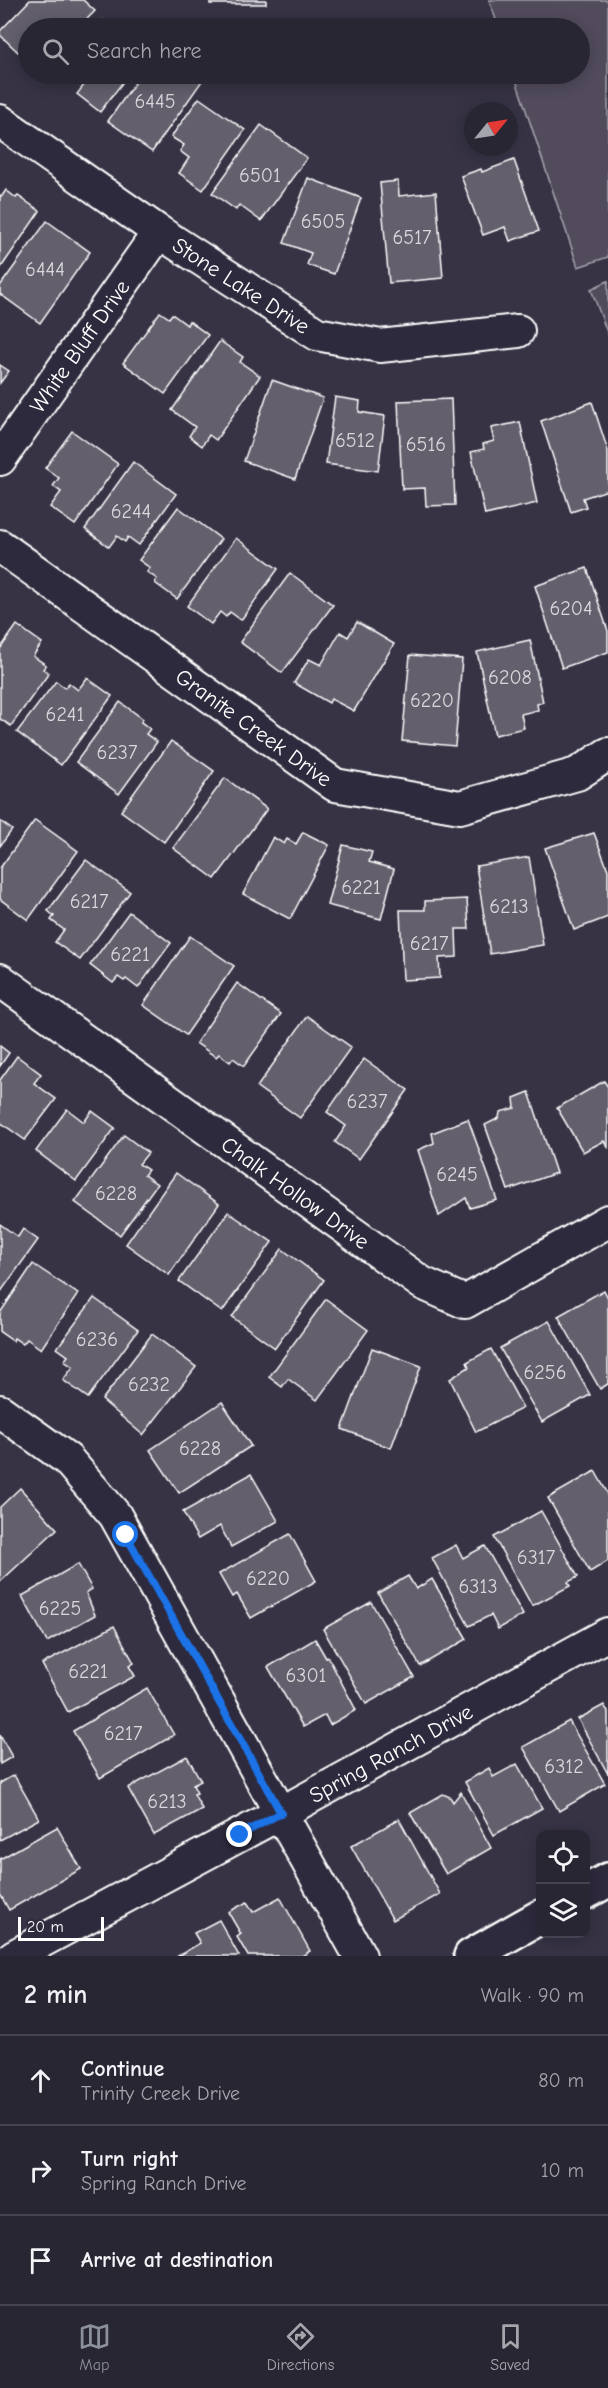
<!DOCTYPE html>
<html lang="en">
<head>
<meta charset="utf-8">
<style>
	:root { --surface:#292634; --page:#312e3c; --text:#f1f3f6; --muted:#a5a5ac; --line:#45434f; --accent:#8c9099 }
	body { margin:0; font-family:"Comic Neue",sans-serif; background:var(--page); color:var(--text) }
	.controls { position:absolute; right:18px; bottom:18px; display:grid; overflow:hidden; border-radius:12px; box-shadow:0 3px 15px #0003 }
	.controls button { width:54px; height:54px; display:grid; place-items:center; padding:0; border:0; border-bottom:2px solid var(--line); background:var(--surface); color:var(--text); font:30px sans-serif }
	.compass { position:absolute; left:464px; top:102px; width:54px; height:54px; border-radius:50%; background:var(--surface); box-shadow:0 3px 15px #0003; rotate:60deg }
	.scale { position:absolute; left:18px; bottom:15px; width:86px; box-sizing:border-box; padding-left:6px; border:3px solid #fff; border-top:0; font-size:16px; line-height:21px; white-space:nowrap; color:#fff; -webkit-text-stroke:4px #2f2a3d; paint-order:stroke }
	.stop { position:absolute; width:18px; height:18px; margin:-14px; border:4px solid #1a73e8; border-radius:50%; background:#fff }
	.stop.end { background:#1a73e8; border-color:#fff; box-shadow:0 2px 6px #0008 }
	.list { margin:0; padding:0; list-style:none }
	h2 { display:flex; justify-content:space-between; align-items:center; height:78px; margin:0; padding:0 24px; font-size:26px }
	h2 small { font-size:20px; font-weight:400; color:var(--muted) }
	.list li { display:grid; grid-template-columns:39px 1fr auto; gap:18px; align-items:center; box-sizing:border-box; height:90px; padding:0 24px; border-top:2px solid var(--line) }
	.list b { display:block; font-size:22px; white-space:nowrap }
	.list p { margin:0; font-size:20px; white-space:nowrap; color:var(--muted) }
	.list em { font-size:20px; font-style:normal; color:var(--muted) }
	.icon { flex:none; width:33px; height:33px; fill:none; stroke:currentColor; stroke-width:2; stroke-linecap:round; stroke-linejoin:round }
	.map { position:relative; flex:none; width:608px; height:1956px; overflow:hidden }
	.search { position:absolute; background:var(--surface); box-shadow:0 3px 15px #0003; left:18px; right:18px; top:18px; height:66px; display:flex; align-items:center; gap:15px; box-sizing:border-box; padding:0 21px; border-radius:33px; color:var(--muted); font-size:22px }
	.sheet { height:348px; background:var(--surface) }
	nav { display:flex; justify-content:space-around; align-items:center; box-sizing:border-box; height:84px; border-top:2px solid var(--line); background:var(--surface); font-size:16px; color:var(--muted) }
	nav a { display:grid; justify-items:center; gap:3px }
	nav .on { color:var(--accent) }
	.map>svg:first-child { display:block }
	.green { fill:#514c5c; stroke:#a8a6ae; stroke-width:1.5 }
	.building { fill:#635f6d; stroke:#fff; stroke-width:1.5 }
	.lines { fill:none; stroke-linecap:round; stroke-linejoin:round }
	.minor-casing { stroke:#fff; stroke-width:36 }
	.tertiary-casing { stroke:#fff; stroke-width:38 }
	.minor { stroke:#2f2a3d; stroke-width:32 }
	.tertiary { stroke:#2f2a3d; stroke-width:33 }
	.route { stroke:#1a73e8; stroke-width:8 }
	.labels { text-anchor:middle; stroke-width:4.5; stroke-linejoin:round; paint-order:stroke }
	.number-label { font-size:20px; fill:#d8d7da }
	.street-label { font-size:22px; fill:#fff; stroke:#2f2a3d }
</style>
</head>
<body>
<div class="map">
<svg width="608" height="1956" viewBox="0 0 608 1956">
	<rect width="100%" height="100%" fill="#373345"/>
	<filter id="ink" filterUnits="userSpaceOnUse"><feTurbulence type="fractalNoise" baseFrequency=".0167" numOctaves="2"/><feDisplacementMap in="SourceGraphic" scale="12" xChannelSelector="R" yChannelSelector="G"/><feConvolveMatrix kernelMatrix="1 2 1 2 8 2 1 2 1" color-interpolation-filters="sRGB"/></filter>
	<g filter="url(#ink)">
		<!-- green -->
		<g class="green">
			<path d="M489,0H608V257L578,267L514,74H580V28H499Z"/>
			<path d="M608,281V335L591,289Z"/>
		</g>
		<!-- building -->
		<g class="building">
			<path d="M30,0H83L95,11L78,28H28V54L22,48L18,52L0,35V31Z"/>
			<rect x="210" y="0" width="56" height="4"/>
			<path d="M103,20L114,28H96Z"/>
			<path d="M89,74H129L100,112L77,94L91,76Z"/>
			<path d="M141,74H192L202,81L152,152L108,121Z"/>
			<path d="M199,98L245,130L203,190L179,173L189,158L180,151L184,145L171,137Z"/>
			<path d="M261,125L307,158L261,221L239,205L236,210L212,193Z"/>
			<path d="M514,160L539,231L510,241L505,227L483,235L461,176L481,169L482,172Z"/>
			<path d="M308,178L361,198L334,274L307,265L311,253L284,243Z"/>
			<path d="M398,181L399,196L436,192L443,278L389,283L380,183Z"/>
			<path d="M6,190L16,198L18,196L40,211L0,269V195L2,196Z"/>
			<path d="M47,221L90,252L40,323L0,294V286Z"/>
			<path d="M160,312L169,318L172,314L187,325L189,321L208,335L165,394L123,363Z"/>
			<path d="M220,341L243,357L240,362L260,376L216,440L209,435L202,446L189,436L195,427L172,410Z"/>
			<path d="M0,365L9,371L0,383Z"/>
			<path d="M272,380L323,398L295,479L244,461Z"/>
			<path d="M335,397L360,401L359,412L385,416L378,471L326,464Z"/>
			<path d="M451,399L455,505L426,506L425,488L402,489L398,401Z"/>
			<path d="M592,402L608,451V490L583,498L586,507L571,512L541,421Z"/>
			<path d="M520,422L537,503L485,515L471,452L484,449L483,444L494,441L491,428Z"/>
			<path d="M72,431L118,464L75,525L50,507L61,492L53,486L59,478L45,468Z"/>
			<path d="M133,462L176,494L139,545L128,537L125,542L117,536L109,547L85,529Z"/>
			<path d="M178,507L221,539L177,599L155,583L157,579L147,572L150,568L139,560Z"/>
			<path d="M236,538L278,569L241,620L230,612L226,617L220,612L211,624L187,606Z"/>
			<path d="M587,568L608,631V652L562,668L535,586Z"/>
			<path d="M290,573L333,605L282,673L240,642Z"/>
			<path d="M357,622L394,644L354,711L331,699L329,703L294,683L309,659L321,665L340,632L348,637Z"/>
			<path d="M17,625L42,643L33,656L46,665L43,669L49,673L11,726L0,719V649Z"/>
			<path d="M530,640L543,702L537,704L538,710L521,714L524,728L495,735L477,652Z"/>
			<path d="M410,655L462,659L455,746L402,741Z"/>
			<path d="M87,678L112,696L61,765L17,732L56,681L65,688L69,683L78,690Z"/>
			<path d="M120,702L143,719L141,722L150,729L146,734L157,742L119,794L76,762Z"/>
			<path d="M171,741L214,771L164,842L121,811Z"/>
			<path d="M225,778L267,809L215,879L173,848Z"/>
			<path d="M35,820L78,851L28,920L0,899V868Z"/>
			<path d="M0,821L12,830L0,846Z"/>
			<path d="M303,832L329,845L290,919L243,894L273,837L284,844L287,839L296,844Z"/>
			<path d="M594,833L608,870V917L574,930L545,848Z"/>
			<path d="M343,845L372,852L369,862L394,869L381,919L327,905Z"/>
			<path d="M529,857L543,945L490,954L476,866Z"/>
			<path d="M86,860L130,892L80,960L55,942L64,930L51,920L54,916L48,911Z"/>
			<path d="M467,899L469,929H456L457,957L439,958L440,978L403,980L400,910H425V901Z"/>
			<path d="M129,912L171,943L138,988L126,979L124,981L118,977L113,983L90,965Z"/>
			<path d="M190,936L234,966L186,1035L143,1005Z"/>
			<path d="M237,983L281,1014L244,1066L233,1058L230,1062L219,1054L216,1057L196,1043Z"/>
			<path d="M307,1016L351,1047L300,1118L257,1087Z"/>
			<path d="M0,1046L9,1053L0,1066Z"/>
			<path d="M17,1056L41,1074L34,1083L56,1099L25,1140L0,1122V1080Z"/>
			<path d="M364,1059L408,1090L359,1159L335,1142L346,1126L327,1112Z"/>
			<path d="M604,1081L608,1087V1147L604,1141L583,1152L557,1108Z"/>
			<path d="M529,1092L556,1173L508,1190L485,1125L499,1118L500,1112L515,1108L514,1098Z"/>
			<path d="M67,1109L84,1122L92,1111L115,1128L76,1181L36,1151Z"/>
			<path d="M468,1119L497,1200L470,1208L466,1198L439,1216L418,1150L434,1143L432,1133Z"/>
			<path d="M124,1135L148,1153L139,1164L148,1170L144,1175L157,1184L120,1235L75,1202Z"/>
			<path d="M176,1173L219,1204L169,1275L126,1244Z"/>
			<path d="M228,1212L272,1242L222,1312L179,1281Z"/>
			<path d="M0,1224L18,1237L23,1229L38,1240L0,1293Z"/>
			<path d="M282,1249L324,1280L275,1348L232,1317Z"/>
			<path d="M33,1264L78,1294L41,1349L27,1339L23,1344L14,1338L13,1341L0,1332V1313Z"/>
			<path d="M604,1290L608,1298V1384L600,1389L558,1316Z"/>
			<path d="M94,1298L138,1330L88,1398L63,1380L73,1367L64,1361L68,1356L57,1348Z"/>
			<path d="M326,1299L368,1330L317,1400L288,1379L282,1387L269,1377Z"/>
			<path d="M549,1321L590,1395L542,1422L500,1348Z"/>
			<path d="M152,1334L196,1367L143,1435L102,1400Z"/>
			<path d="M372,1348L421,1366L391,1448L342,1429Z"/>
			<path d="M491,1349L523,1408L476,1432L450,1379L469,1367L467,1362Z"/>
			<path d="M222,1402L251,1446L179,1493L150,1450Z"/>
			<path d="M595,1471L608,1494V1561L590,1572L548,1498Z"/>
			<path d="M251,1474L278,1521L231,1547L220,1526L198,1539L183,1512Z"/>
			<path d="M20,1488L57,1529L0,1582V1507Z"/>
			<path d="M541,1511L578,1577L568,1582L570,1586L532,1606L494,1537Z"/>
			<path d="M290,1534L316,1581L251,1618L237,1594L232,1597L219,1574Z"/>
			<path d="M456,1545L463,1558L485,1546L523,1615L498,1629L491,1615L469,1626L432,1558Z"/>
			<path d="M78,1564L92,1589L86,1593L95,1615L47,1642L22,1596Z"/>
			<path d="M408,1576L416,1589L432,1579L467,1639L420,1666L378,1593Z"/>
			<path d="M371,1602L414,1677L366,1704L323,1629Z"/>
			<path d="M114,1626L134,1663L129,1666L135,1676L68,1712L42,1664Z"/>
			<path d="M315,1639L326,1658L328,1657L356,1710L330,1725L325,1715L303,1727L268,1667Z"/>
			<path d="M147,1688L174,1735L100,1778L73,1731Z"/>
			<path d="M604,1705L608,1712V1774L578,1719Z"/>
			<path d="M569,1721L605,1784L559,1811L523,1747Z"/>
			<path d="M0,1735L12,1757L0,1764Z"/>
			<path d="M187,1756L201,1781L193,1785L197,1793L194,1794L202,1809L154,1835L128,1788Z"/>
			<path d="M517,1764L542,1808L494,1835L465,1782L489,1768L493,1777Z"/>
			<path d="M14,1775L39,1819L0,1840V1783Z"/>
			<path d="M461,1792L491,1848L446,1874L410,1813L443,1794L450,1797L453,1802Z"/>
			<path d="M399,1819L440,1894L393,1920L351,1846Z"/>
			<path d="M57,1827L81,1869L9,1910L0,1894V1859Z"/>
			<path d="M280,1897L310,1951L302,1956H248L237,1937L241,1934L228,1912L247,1902L253,1912Z"/>
			<path d="M219,1920L239,1956H178L200,1943L194,1933Z"/>
		</g>
		<g class="lines">
			<!-- minor casing -->
			<g class="minor-casing">
				<g id="minor">
					<path id="s1" d="M0,121L159,232L317,334L380,346L518,331"/>
					<path id="s2" d="M0,459L159,232"/>
					<path id="s3" d="M0,546L335,785L460,807L577,774L608,754"/>
					<path id="s4" d="M0,980L422,1283L465,1302L608,1221"/>
					<path d="M0,1411L67,1459L115,1515L360,1956"/>
					<path id="s5" d="M14,1956L281,1813L608,1634"/>
				</g>
			</g>
			<!-- tertiary casing -->
			<g class="tertiary-casing">
				<g id="tertiary">
					<path d="M586,1892L608,1880"/>
					<path d="M471,1956L540,1917"/>
				</g>
			</g>
			<!-- minor -->
			<use href="#minor" class="minor"/>
			<!-- tertiary -->
			<use href="#tertiary" class="tertiary"/>
		</g>
	</g>
	<g class="lines" filter="url(#ink)">
		<!-- route -->
		<path class="route" d="M126,1535L281,1813L240,1835"/>
	</g>
	<g class="labels">
		<!-- number labels -->
		<g class="number-label">
			<text x="155" y="108">6445</text>
			<text x="260" y="182">6501</text>
			<text x="323" y="228">6505</text>
			<text x="412" y="244">6517</text>
			<text x="45" y="276">6444</text>
			<text x="355" y="447">6512</text>
			<text x="426" y="451">6516</text>
			<text x="131" y="518">6244</text>
			<text x="571" y="615">6204</text>
			<text x="510" y="684">6208</text>
			<text x="432" y="707">6220</text>
			<text x="65" y="721">6241</text>
			<text x="117" y="759">6237</text>
			<text x="361" y="894">6221</text>
			<text x="89" y="908">6217</text>
			<text x="509" y="913">6213</text>
			<text x="429" y="950">6217</text>
			<text x="130" y="961">6221</text>
			<text x="367" y="1108">6237</text>
			<text x="457" y="1181">6245</text>
			<text x="116" y="1200">6228</text>
			<text x="97" y="1346">6236</text>
			<text x="545" y="1379">6256</text>
			<text x="149" y="1391">6232</text>
			<text x="200" y="1455">6228</text>
			<text x="536" y="1564">6317</text>
			<text x="268" y="1585">6220</text>
			<text x="478" y="1593">6313</text>
			<text x="60" y="1615">6225</text>
			<text x="88" y="1678">6221</text>
			<text x="306" y="1682">6301</text>
			<text x="123" y="1740">6217</text>
			<text x="564" y="1773">6312</text>
			<text x="167" y="1808">6213</text>
		</g>
		<!-- street labels -->
		<g class="street-label">
			<text dy="8" stroke="none"><textPath href="#s1" startOffset="292">Stone Lake Drive</textPath></text>
			<text dy="8" stroke="none"><textPath href="#s2" startOffset="138">White Bluff Drive</textPath></text>
			<text dy="8" stroke="none"><textPath href="#s3" startOffset="312">Granite Creek Drive</textPath></text>
			<text dy="8" stroke="none"><textPath href="#s4" startOffset="364">Chalk Hollow Drive</textPath></text>
			<text dy="8" stroke="none"><textPath href="#s5" startOffset="428">Spring Ranch Drive</textPath></text>
		</g>
	</g>
</svg>
<div class="controls">
<button><svg class="icon" aria-label="locate" viewBox="0 0 24 24"><circle cx="12" cy="12" r="6"/><path d="M12 2v4M12 18v4M2 12h4M18 12h4"/></svg></button>
<button><svg class="icon" aria-label="layers" viewBox="0 0 24 24"><path d="M12 4l9 5-9 5-9-5zM3 14l9 5 9-5"/></svg></button>
</div>
<svg class="compass" viewBox="-18 -18 36 36"><path d="M0-13l5 13h-10z" fill="#e53935"/><path d="M0 13l5-13h-10z" fill="#a5a5ac"/></svg>
<div class="scale">20 m</div>
<div class="stop" style="left:126px;top:1535px"></div>
<div class="stop end" style="left:240px;top:1835px"></div>
<div class="search"><svg class="icon" aria-label="search" viewBox="0 0 24 24"><circle cx="10" cy="10" r="6"/><path d="M15 15l6 6"/></svg>Search here</div>
</div>
<section class="sheet">
<h2>2 min<small>Walk · 90 m</small></h2>
<ul class="list">
<li><svg class="icon" aria-label="ahead" viewBox="0 0 24 24"><path d="M12 20V5M6 11l6-6 6 6"/></svg><div><b>Continue</b><p>Trinity Creek Drive</p></div><em>80 m</em></li>
<li><svg class="icon" aria-label="right" viewBox="0 0 24 24"><path d="M7 20v-9h11M14 6l5 5-5 5"/></svg><div><b>Turn right</b><p>Spring Ranch Drive</p></div><em>10 m</em></li>
<li><svg class="icon" aria-label="arrive" viewBox="0 0 24 24"><path d="M6 21V4h12l-3 4 3 4H6"/></svg><div><b>Arrive at destination</b></div></li>
</ul>
</section>
<nav>
<a class="on"><svg class="icon" aria-label="map" viewBox="0 0 24 24"><path d="M3 6l6-2 6 2 6-2v14l-6 2-6-2-6 2zM9 4v14M15 6v14"/></svg>Map</a>
<a><svg class="icon" aria-label="directions" viewBox="0 0 24 24"><path d="M12 3l9 9-9 9-9-9zM9 14v-3h6M13 9l2 2-2 2"/></svg>Directions</a>
<a><svg class="icon" aria-label="saved" viewBox="0 0 24 24"><path d="M7 4h10v16l-5-4-5 4z"/></svg>Saved</a>
</nav>
</body>
</html>
